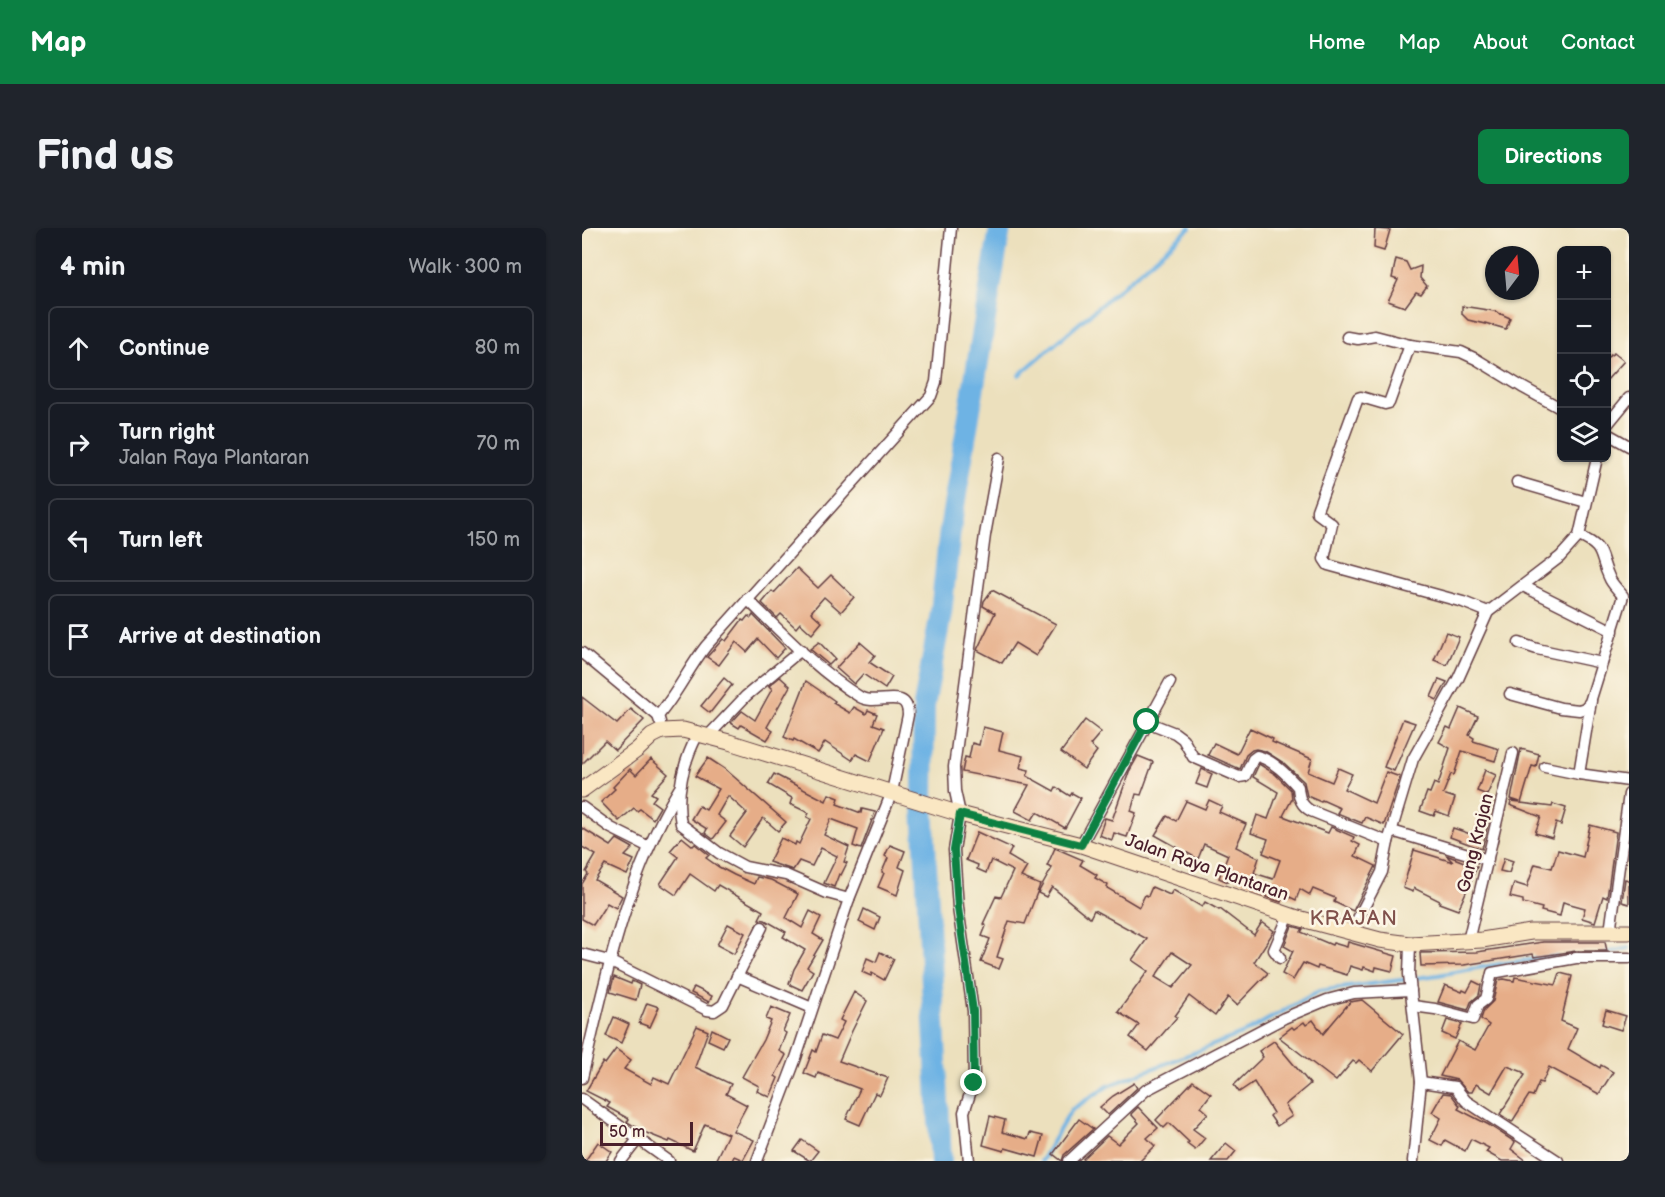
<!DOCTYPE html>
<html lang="en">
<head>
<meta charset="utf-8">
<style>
	:root { --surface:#171b24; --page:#20242c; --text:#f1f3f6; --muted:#9ea1a6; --line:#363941; --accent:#0b8043 }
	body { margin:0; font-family:"Balsamiq Sans",sans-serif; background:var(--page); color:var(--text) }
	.controls { position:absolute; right:18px; top:18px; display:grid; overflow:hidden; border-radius:9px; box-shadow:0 2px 4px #0004 }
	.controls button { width:54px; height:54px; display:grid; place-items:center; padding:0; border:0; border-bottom:2px solid var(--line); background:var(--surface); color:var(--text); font:30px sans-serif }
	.compass { position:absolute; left:903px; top:18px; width:54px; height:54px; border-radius:50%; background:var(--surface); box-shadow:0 2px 4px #0004; rotate:16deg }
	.scale { position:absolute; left:18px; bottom:15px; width:93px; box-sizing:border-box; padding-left:6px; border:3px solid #4a1f2b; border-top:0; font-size:16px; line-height:21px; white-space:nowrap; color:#4a1f2b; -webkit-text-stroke:4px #fcf5e5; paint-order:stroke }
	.stop { position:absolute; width:18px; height:18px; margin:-14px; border:4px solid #0b8043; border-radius:50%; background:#fff }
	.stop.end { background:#0b8043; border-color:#fff; box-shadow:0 2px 6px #0008 }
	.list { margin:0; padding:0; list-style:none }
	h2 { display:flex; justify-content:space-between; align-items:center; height:78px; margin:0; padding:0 24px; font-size:26px }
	h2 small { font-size:20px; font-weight:400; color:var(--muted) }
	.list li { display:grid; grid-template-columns:39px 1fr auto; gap:18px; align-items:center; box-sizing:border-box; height:84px; margin:0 12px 12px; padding:0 12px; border:2px solid var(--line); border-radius:9px }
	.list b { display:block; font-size:22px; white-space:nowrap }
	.list p { margin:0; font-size:20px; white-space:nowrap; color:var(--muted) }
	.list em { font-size:20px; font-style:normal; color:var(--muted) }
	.icon { flex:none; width:33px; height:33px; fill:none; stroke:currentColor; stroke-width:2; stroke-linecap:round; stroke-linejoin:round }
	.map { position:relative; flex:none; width:1047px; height:933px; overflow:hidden; border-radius:9px }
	header { display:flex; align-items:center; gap:36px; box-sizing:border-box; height:84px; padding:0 30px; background:var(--accent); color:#fff }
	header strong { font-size:28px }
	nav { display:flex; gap:33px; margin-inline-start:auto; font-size:21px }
	.intro { display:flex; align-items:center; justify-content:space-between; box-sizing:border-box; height:144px; padding:0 36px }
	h1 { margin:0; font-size:42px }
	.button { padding:15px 27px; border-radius:9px; background:var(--accent); color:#fff; font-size:21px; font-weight:700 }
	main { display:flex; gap:36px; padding:0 36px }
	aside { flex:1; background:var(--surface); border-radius:9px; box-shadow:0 2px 4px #0004 }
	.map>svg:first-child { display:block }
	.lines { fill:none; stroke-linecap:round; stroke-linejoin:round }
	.stream { stroke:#6eb3e4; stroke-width:4 }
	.river { stroke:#6eb3e4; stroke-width:22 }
	.building { fill:#e6ad88; fill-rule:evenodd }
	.street-casing { stroke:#623c41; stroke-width:13 }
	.secondary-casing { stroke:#623c41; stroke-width:17 }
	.street { stroke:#fff; stroke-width:10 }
	.secondary { stroke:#fae7c3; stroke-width:15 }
	.route { stroke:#0b8043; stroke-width:8 }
	.labels { text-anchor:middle; stroke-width:5; stroke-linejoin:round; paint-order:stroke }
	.street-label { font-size:18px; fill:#4a1f2b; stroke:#fcf5e5 }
	.quarter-label { font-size:21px; letter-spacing:1.5px; fill:#81514c; stroke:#fcf5e5 }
</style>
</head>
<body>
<header>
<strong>Map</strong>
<nav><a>Home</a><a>Map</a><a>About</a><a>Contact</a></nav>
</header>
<div class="intro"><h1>Find us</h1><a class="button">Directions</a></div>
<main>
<aside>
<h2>4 min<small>Walk · 300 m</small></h2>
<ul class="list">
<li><svg class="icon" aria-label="ahead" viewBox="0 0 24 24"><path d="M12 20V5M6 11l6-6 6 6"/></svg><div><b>Continue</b></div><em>80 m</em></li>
<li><svg class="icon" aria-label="right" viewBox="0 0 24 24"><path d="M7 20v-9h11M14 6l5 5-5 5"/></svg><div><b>Turn right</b><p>Jalan Raya Plantaran</p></div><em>70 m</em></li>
<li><svg class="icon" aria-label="left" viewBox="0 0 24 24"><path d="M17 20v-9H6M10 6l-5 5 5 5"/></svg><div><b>Turn left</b></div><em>150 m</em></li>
<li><svg class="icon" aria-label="arrive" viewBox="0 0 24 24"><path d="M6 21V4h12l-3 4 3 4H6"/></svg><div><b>Arrive at destination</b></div></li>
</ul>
</aside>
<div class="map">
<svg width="1047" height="933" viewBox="0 0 1047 933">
	<rect width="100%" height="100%" fill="#fcf5e5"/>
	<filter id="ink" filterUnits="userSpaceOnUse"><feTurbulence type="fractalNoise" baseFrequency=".0167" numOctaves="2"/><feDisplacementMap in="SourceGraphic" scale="12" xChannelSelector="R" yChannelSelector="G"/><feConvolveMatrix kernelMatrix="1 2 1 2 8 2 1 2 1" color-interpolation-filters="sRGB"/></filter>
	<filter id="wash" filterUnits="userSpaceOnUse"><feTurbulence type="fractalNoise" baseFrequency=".008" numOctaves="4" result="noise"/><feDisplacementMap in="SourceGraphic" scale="24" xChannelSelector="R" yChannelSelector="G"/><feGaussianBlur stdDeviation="1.35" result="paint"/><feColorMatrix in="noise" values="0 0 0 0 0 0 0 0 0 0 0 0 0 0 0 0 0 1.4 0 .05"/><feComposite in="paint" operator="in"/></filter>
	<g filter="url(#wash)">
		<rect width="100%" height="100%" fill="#ece0bd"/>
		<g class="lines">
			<!-- stream -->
			<g class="stream">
				<path d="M437,147L608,0"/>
				<path d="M1024,725L1047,720"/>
				<path d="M459,933L489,882L526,858L662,805L737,763L856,747L923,735L974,729"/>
			</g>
			<!-- river -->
			<path class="river" d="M359,933L341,577L342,478L359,385L368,302L418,0"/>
		</g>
		<g id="blocks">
			<!-- building -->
			<g class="building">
				<path d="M793,1L808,2L802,23L792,20Z"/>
				<path d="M814,31L824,34L828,42L839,38L838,50L845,58L839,66L834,64L823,79L806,73L816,52L810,50Z"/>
				<path d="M880,78L912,83L928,90L924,101L903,95V96L886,92L880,86Z"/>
				<path d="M1032,125L1042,133L1024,153V130Z"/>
				<path d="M215,340L236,360L249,347L272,369L259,384L242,369L229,384L240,394L230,406L218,395L214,400L199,386L195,390L180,375L190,363L192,365Z"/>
				<path d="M410,362L474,396L454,428L433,415L420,435L395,422L413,385L401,378L402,373Z"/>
				<path d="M171,387L203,420L194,430L176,411L165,424L154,414L137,437L125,429L141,411L144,413L160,392L162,393L166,388L169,390Z"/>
				<path d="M864,404L877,409L865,437L852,432Z"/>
				<path d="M237,414L253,431L247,437L228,421Z"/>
				<path d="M278,414L293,427L287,434L310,449L303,461L281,446L272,456L254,440Z"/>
				<path d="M198,449L208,458L185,499L191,503L185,512L159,497L157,500L149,495L160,483L173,492L190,461L187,458Z"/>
				<path d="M142,450L150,457L128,485L119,478Z"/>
				<path d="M857,451L865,454L855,472L849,469Z"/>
				<path d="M224,453L253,473L251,475L268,485L272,479L284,486L286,482L295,486L291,496L302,500L288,533L274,526L270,532L243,514L236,525L212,511L211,513L202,509Z"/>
				<path d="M0,469L35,496L49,481L62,492L33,522L23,513L0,536Z"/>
				<path d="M878,480L896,488L887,507L892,510L891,513L917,521L913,533L880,523L872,547L869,546L861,566L873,570L867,588L854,583L852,588L838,583L845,564L848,565L852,555L856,557L868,520L857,514L865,499L869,501Z"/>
				<path d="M821,491L833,495L812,543L802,539Z"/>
				<path d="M503,492L519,504L508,517L515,523L502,541L479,524Z"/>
				<path d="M401,499L421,504L417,522L441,528L438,540L447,542L445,548L472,563L474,559L488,568L490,565L499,570L483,600L455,584L450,592L433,583L447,557L380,544L383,529L387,530L390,515L397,517Z"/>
				<path d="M668,500L691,511L690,514L730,531L726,544L750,554L756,540L770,546L762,561L792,575L804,544L818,549L802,597L783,589L780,595L755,585L758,580L740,572L739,574L725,568L722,554L702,535L683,523L674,521L670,522L664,527L658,541L626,527L632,515L655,526Z"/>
				<path d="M939,521L957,526L954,539L950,538L939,575L970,579L971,576L984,580L979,597L974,595L970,610L953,605L959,589L928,577L929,573L938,574L929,571Z"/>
				<path d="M556,528L571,534L559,567L554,566L549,583L554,585L545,609L532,605L530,612L517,607L523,590L530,592L547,544Z"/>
				<path d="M126,530L143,541L204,594L196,603L181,590L161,619L148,608L165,585L146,568L135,587L144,594L131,611L123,605L125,601L109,591L117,578L124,582L137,561L113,548Z"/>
				<path d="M69,531L86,546L69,565L74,568L70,573L78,579L71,591L58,581L55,583L52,580L37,593L19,574L33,561L31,559L48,541L54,547Z"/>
				<path d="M677,536L693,546L709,562L710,571L701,588L746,605L749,599L772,609L770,613L778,617L773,628L794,638L771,683L752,674L753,670L731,661L728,667L718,661L714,672L702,666L699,674L684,669L686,662L648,648L646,654L637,650L646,627L622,616L616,631L573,607L585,588L594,593L604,573L623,581L627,572L640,578L637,584L664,596L654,619L677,630L672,645L691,651L698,632L681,625L686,611L669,605L675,587L686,591L696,564L671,549Z"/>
				<path d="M620,541L630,546L625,560L614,556Z"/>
				<path d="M903,542L914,547L905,567L895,563Z"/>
				<path d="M192,546L244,573L247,566L257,570L255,576L279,585L280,581L293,584L279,621L271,618L276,601L249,591L242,607L267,619L262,634L265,635L259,647L257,646L252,659L242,655L255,628L239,620L230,638L217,633L211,642L187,634L199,610L213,617L214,614L217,616L229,591L225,589L227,585L208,576L210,570L186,556Z"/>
				<path d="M898,584L908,588L900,621L868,609L871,600L891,607Z"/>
				<path d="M1008,597L1034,604L1025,670L1021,668L1013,694L1000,690L1003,680L981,674L978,688L959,683L960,680L941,675V672L928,669L932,655L945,659L953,636L970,640L976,622L1001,629Z"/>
				<path d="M0,600L29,618L35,611L51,620L43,628L52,632L45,647L23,637L13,652L40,668L34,680L25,675L11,697L0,691V656L6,646L4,644L14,627L0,619Z"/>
				<path d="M395,604L430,620L426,628L445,639L439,649L458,657L443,696L427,693L415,729L421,731L417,741L399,734L408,711L400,708L404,698L401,696L414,668L419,669L431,643L409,632L404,645L395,641L396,637L384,632Z"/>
				<path d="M100,609L111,618L113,616L122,623L127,627L124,630L137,639L152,647L172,656L175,649L189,652L216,666L204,690L220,700L228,683L239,689L231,706L241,712L225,739L231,743L220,762L207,756L212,741L223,722L201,709L204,704L183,692L177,691L181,683L136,657L132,663L108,646L94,667L78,656L96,629L88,623Z"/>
				<path d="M308,617L323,623L317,639L323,642L315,667L296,659L302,645L300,644L306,630L303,628Z"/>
				<path d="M473,620L501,632L498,637L515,647L513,650L526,657L525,660L557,679L563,667L566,668L570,659L588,667L591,662L620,679L623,674L637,682L638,681L672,707L680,694L692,703L672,734L686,745L655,777L646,769L633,788L607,768L593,788L595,789L566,823L548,809L557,797L536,784L566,743L550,732L565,711L512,682L508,690L470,659L464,669L456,665L470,640L465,638ZM590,724L610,737L591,760L573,749Z"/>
				<path d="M832,622L871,634L864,627L895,639L876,682L857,675L858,673L832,660L831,664L821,660Z"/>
				<path d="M922,630L931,633L927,645L918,643Z"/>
				<path d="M1043,651L1047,652V676L1040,674Z"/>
				<path d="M282,681L298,689L293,702L277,694Z"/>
				<path d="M146,696L163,705L152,726L135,717Z"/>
				<path d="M710,698L721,701L719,704L750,717L751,715L765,719L766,714L814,728L810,743L794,739L793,743L782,739L781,742L768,738L765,747L736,738L735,741L721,735L711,752L700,746L711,723L702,718Z"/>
				<path d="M961,714H1023L1025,723H994L952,729L951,726L882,737L839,738L838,725L895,724Z"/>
				<path d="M298,724L312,731L302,752L290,745L289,748L280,744L285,730L294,734Z"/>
				<path d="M978,745L990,748L979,793L995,800L986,821L1018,840L1019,837L1031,844L1017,866L967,839L960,855L957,854L951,868L947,867L930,894L918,886L943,847L941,846V844L925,838L909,865L894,856L890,864H886L875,852L858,848L876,813L893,822L907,797L899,791L902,782L911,773L916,752L922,751L932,753L933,749L974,757Z"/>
				<path d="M32,749L49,756L50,753L58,757L54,772L28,764Z"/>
				<path d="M891,753L899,757L897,767L889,774L886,782L856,774L863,757L880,764L881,762L885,764Z"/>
				<path d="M112,759L130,768L127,774L109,765Z"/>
				<path d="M272,764L285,773L270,803L257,833L306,850L298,867L293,865L278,897L264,891L278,861L236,845L234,850L222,845L231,822L234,824L240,807L253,812L262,794L258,792Z"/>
				<path d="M780,772L821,806L790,843L777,832L774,835L771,833L754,853L697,809L710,799L712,801L722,794L724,797L731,792L741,806L768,774Z"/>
				<path d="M65,775L77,779L68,799L57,795Z"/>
				<path d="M189,779L208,787L201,803L204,805L197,823L204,827L193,848L196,850L188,869L175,863L177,858L160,849L181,812L189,793L184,791Z"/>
				<path d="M1024,782L1044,788L1039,802L1020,796Z"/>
				<path d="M32,789L47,796L39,815L24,808Z"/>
				<path d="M865,792L880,796L873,811L860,805Z"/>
				<path d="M115,798L126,803L113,839L149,856L144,866L165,877L151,903L172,912L161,932L152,928L150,933H133L146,906L123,896L111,923L88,912L87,914L62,904L47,895L45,894L47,891L25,879L28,875L4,863L21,834L23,836L34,821L49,832L42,841L69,856L72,849L87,856Z"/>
				<path d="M130,801L146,809L141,819L126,812Z"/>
				<path d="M692,813L728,856L703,877L710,888L695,898L688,888L691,885L672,854L657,864L652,857L681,829L677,823Z"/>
				<path d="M611,853L629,866L619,879L626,885L611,901L623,910L613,922L605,916L607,914L587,895L582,900L574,892Z"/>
				<path d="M552,855L555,860L526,887L518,879L531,868Z"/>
				<path d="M861,865L869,866L878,878L876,881L907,897L933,914L929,921L945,933H920L904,924L907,920L889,911L883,923L863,912L860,918L848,912L859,890L850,884Z"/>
				<path d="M556,879L576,900L565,910L573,918L558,933H504L501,931L525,908L536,916L557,895L549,886Z"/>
				<path d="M408,888L423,892L420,904L446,911L448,905L461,908L455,929L423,920L422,923L401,917Z"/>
				<path d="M497,891L511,901L482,927L480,933L471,926Z"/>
				<path d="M220,912L236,923L228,933L212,923Z"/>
				<path d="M16,914L30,924L24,933H3Z"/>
				<path d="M644,915L654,923L646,933H629Z"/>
			</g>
		</g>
	</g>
	<g filter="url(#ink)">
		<use href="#blocks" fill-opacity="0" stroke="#623c41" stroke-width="1.5"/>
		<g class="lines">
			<!-- street casing -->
			<g class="street-casing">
				<g id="street">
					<path d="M765,109L776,111L793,108L828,117L879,124L894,131L940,159L980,181"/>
					<path d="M828,117L807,175L803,176L779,169L776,170L735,282V285L750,296L742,331L746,337L881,374L906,384"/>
					<path d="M1024,198L1047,170"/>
					<path d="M1024,205L1047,218"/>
					<path d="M935,254L1004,274"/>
					<path d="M941,358L1031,403"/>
					<path d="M165,371C200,405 236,443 278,469C295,479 326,458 326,487L310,564L267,671"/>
					<path d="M937,415L955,421L1020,435"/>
					<path d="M0,425L76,488L78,494"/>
					<path d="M928,466L979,480L997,482L1003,480L1008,474L1041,368C1036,361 1030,357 1027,349C1016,326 1024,320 997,308"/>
					<path d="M76,488C95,466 106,441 124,418L349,168L354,154L369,0"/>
					<path d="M565,494L593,505L601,511L611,529L657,549L663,548L671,531L675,528C691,532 705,547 716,559C717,571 719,577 729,583L806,614"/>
					<path d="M116,506C102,532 93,566 99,596L137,625L163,639L204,647L245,665L267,671L214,830L175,933"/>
					<path d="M126,508L164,468L219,422"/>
					<path d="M963,539L997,546L1009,473"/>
					<path d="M997,546L1047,553"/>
					<path d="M0,579L29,600L67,619"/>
					<path d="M810,603L906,632"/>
					<path d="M499,617L588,454"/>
					<path d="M769,704L800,644L806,614L831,531L876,451L906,384L978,329L997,308L1015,230"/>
					<path d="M1028,704L1047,566"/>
					<path d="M886,713L931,525"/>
					<path d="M828,716L827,746L839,854L831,933"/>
					<path d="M0,726L27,733L125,782L132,783L141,777L180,699"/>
					<path d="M698,730L692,722L707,687"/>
					<path d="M155,748L230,780"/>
					<path d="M831,778L853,781L891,791L896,777L904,771L910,745L994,730H1047"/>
					<path d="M0,850C23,751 44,649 97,561"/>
					<path d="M839,854L873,859L884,873L976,933"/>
					<path d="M0,871L87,933"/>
					<path d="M39,933L57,910"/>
					<path d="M387,933L382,884L392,854L391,783L376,680L372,622L378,586L373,563L372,539L403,307L417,230"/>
					<path d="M487,933L564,862L702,790L745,772L772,765L829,762"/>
				</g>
			</g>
			<!-- secondary casing -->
			<g class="secondary-casing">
				<path id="secondary" d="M0,562L55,522L70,508L80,503L101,502L147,514L378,586L499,617L716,690L798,712L828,716L900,712L949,704H1047"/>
			</g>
			<!-- street -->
			<use href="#street" class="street"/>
			<!-- secondary -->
			<use href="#secondary" class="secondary"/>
		</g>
	</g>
	<g class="lines" filter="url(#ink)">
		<!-- route -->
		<path class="route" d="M392,855L391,783L376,680L372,622L378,586L499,617L565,494"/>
	</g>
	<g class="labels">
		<!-- street labels -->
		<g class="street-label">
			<text transform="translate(893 615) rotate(-76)" y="6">Gang Krajan</text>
			<text transform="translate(625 639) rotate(19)" y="6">Jalan Raya Plantaran</text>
		</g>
		<!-- quarter labels -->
		<g class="quarter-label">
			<text x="772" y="697">KRAJAN</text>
		</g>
	</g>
</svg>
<div class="controls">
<button>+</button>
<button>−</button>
<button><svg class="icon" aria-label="locate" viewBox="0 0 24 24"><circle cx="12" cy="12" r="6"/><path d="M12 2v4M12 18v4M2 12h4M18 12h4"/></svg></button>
<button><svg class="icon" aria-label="layers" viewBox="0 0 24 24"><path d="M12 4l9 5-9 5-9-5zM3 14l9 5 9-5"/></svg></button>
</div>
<svg class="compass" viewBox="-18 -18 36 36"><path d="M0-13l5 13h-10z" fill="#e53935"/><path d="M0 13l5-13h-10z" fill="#9ea1a6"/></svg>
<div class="scale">50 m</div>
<div class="stop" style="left:565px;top:494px"></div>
<div class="stop end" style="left:392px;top:855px"></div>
</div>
</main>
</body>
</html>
